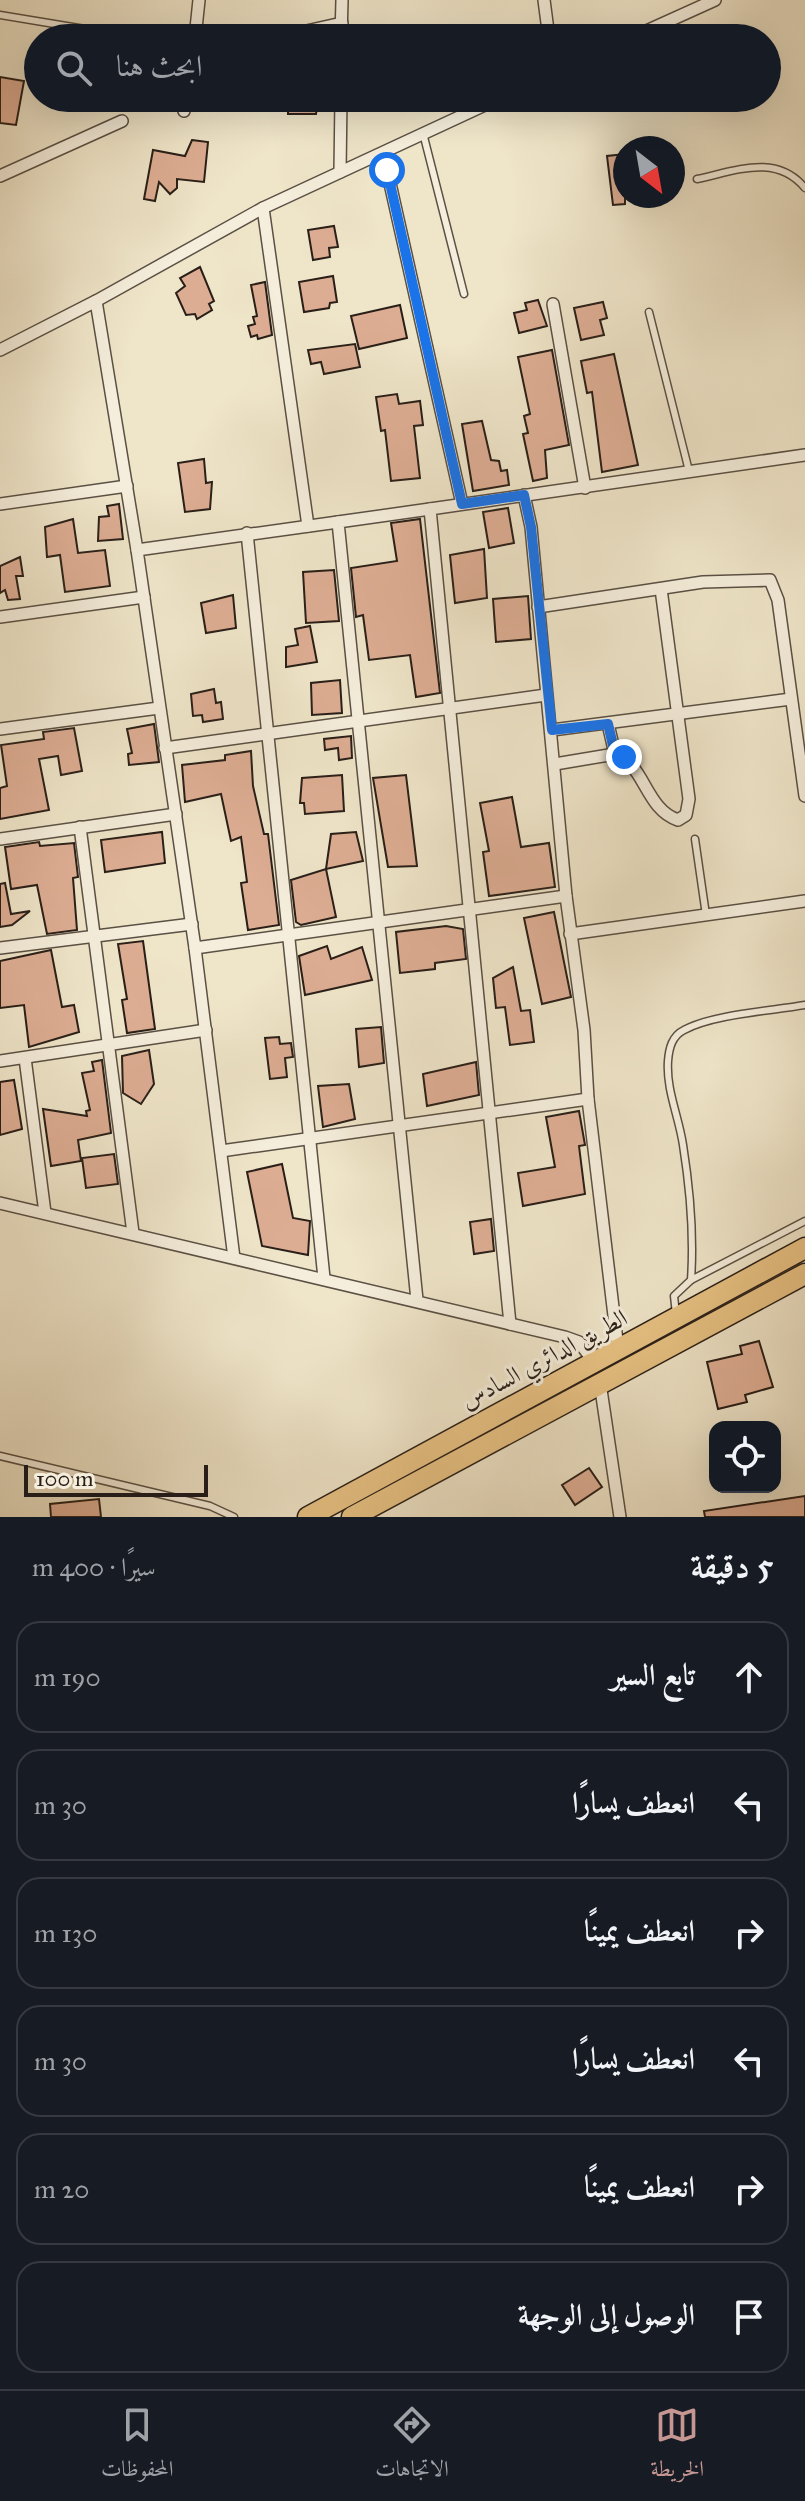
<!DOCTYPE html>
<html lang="ar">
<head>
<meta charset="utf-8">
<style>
	:root { --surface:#171b24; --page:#20242c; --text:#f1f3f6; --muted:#9ea1a6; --line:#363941; --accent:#c59692 }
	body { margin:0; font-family:"IM FELL Great Primer",Amiri,serif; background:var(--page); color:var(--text); direction:rtl }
	.controls { position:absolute; right:24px; bottom:24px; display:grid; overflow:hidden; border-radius:16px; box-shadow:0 8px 32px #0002 }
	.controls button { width:72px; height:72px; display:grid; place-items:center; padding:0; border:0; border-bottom:2px solid var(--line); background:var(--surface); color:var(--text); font:40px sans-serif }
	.compass { position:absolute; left:613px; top:136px; width:72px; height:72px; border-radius:50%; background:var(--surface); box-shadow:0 8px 32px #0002; rotate:149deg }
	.scale { position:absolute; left:24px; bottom:20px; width:184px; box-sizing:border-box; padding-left:8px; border:4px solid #291f18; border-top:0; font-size:22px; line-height:28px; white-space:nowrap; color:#291f18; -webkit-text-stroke:6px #f5eedc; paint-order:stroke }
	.stop { position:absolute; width:24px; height:24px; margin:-18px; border:6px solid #1a73e8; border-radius:50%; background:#fff }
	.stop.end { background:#1a73e8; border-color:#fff; box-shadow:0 2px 8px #0008 }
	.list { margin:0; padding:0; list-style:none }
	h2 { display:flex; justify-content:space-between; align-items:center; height:104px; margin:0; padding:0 32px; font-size:34px }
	h2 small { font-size:26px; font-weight:400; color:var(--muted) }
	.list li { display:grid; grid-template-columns:52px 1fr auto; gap:24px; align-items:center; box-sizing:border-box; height:112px; margin:0 16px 16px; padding:0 16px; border:2px solid var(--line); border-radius:24px }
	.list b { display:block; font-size:30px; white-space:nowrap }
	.list em { font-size:26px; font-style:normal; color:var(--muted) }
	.icon { flex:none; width:44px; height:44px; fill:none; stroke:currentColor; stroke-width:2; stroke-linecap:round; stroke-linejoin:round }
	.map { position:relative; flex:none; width:805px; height:1517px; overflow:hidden; direction:ltr }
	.search { position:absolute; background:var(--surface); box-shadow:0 8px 32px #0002; left:24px; right:24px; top:24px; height:88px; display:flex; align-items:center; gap:20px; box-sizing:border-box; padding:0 28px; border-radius:44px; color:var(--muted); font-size:30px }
	.sheet { height:872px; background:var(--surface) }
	nav { display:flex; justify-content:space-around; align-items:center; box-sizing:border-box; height:112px; border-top:2px solid var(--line); background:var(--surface); font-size:22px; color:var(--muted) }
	nav a { display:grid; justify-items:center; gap:4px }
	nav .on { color:var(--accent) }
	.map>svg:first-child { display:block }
	.building { fill:#ddad93; stroke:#291f18; stroke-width:2 }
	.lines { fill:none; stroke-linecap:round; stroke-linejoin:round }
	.lane-casing { stroke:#5a5044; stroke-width:9 }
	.street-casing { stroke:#5a5044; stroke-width:14 }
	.highway-casing { stroke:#291f18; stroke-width:23 }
	.lane { stroke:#f5eedc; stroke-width:6 }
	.street { stroke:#f5eedc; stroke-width:11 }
	.highway { stroke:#e8c284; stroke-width:20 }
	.route { stroke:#1a73e8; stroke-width:10 }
	.labels { text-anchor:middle; stroke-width:6; stroke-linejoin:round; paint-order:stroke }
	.street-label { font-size:24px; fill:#291f18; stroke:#f5eedc }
</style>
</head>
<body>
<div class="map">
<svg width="805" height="1517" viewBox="0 0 805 1517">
	<rect width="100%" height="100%" fill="#efe5c9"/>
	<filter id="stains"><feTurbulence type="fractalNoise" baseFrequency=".0025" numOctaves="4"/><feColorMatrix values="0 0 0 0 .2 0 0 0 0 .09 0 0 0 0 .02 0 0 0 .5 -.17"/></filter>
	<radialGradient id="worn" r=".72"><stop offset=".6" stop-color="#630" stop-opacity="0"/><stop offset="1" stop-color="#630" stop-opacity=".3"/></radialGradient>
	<!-- building -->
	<g class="building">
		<path d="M0,77L24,81L16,125L0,123Z"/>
		<path d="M288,98H332V101L317,107L316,114H288Z"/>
		<path d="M192,140L208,142L204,182L177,179V188L170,194L159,182L155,201L144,199L153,150L185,156Z"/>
		<path d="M625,154V204L613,205L607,156Z"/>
		<path d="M334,226L338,247L329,248L330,257L313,260L308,230Z"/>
		<path d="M200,267L214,301L209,304L212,310L197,319L195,314L186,315L176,293L185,286L180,278Z"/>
		<path d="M333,276L337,302L330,303L329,308L304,312L299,282Z"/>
		<path d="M265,282L272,335L258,339L257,335L251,337L248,326L255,324L253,317L257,316L251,285Z"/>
		<path d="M538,300L547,326L519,333L514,313L527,310L525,303Z"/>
		<path d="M603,302L607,318L600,320L604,335L581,340L574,308Z"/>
		<path d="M400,305L407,338L359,349L351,316Z"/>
		<path d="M355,344L360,367L324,374L321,362L311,364L308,350Z"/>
		<path d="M552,350L569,445L545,450L547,478L533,481L523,434L528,433L524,416L530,414L518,357Z"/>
		<path d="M614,354L638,465L602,472L592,392L587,393L581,361Z"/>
		<path d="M397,394L399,404L420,401L423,425L414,426L420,478L391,481L385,430L381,431L376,397Z"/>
		<path d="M482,421L491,460L499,461L501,471L507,470L509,485L473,491L462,424Z"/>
		<path d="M204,459L206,483L212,482L210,509L185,512L178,463Z"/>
		<path d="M119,504L123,539L98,541L99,517L109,516L107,506Z"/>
		<path d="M508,508L514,543L489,548L483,512Z"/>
		<path d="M73,519L78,553L105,550L110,586L65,592L60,555L47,557L45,527Z"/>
		<path d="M420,519L440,693L416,697L410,655L369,660L363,615L356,617L351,568L397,561L391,523Z"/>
		<path d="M484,549L487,598L455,603L450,555Z"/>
		<path d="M20,557L23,576H16L20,599L8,600L5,590L0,593V566Z"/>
		<path d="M334,570L339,621L306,623L303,572Z"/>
		<path d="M233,595L236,628L206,633L201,603Z"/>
		<path d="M528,596L531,639L496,642L493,599Z"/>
		<path d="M310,626L317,662L286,667V647L298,645L295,629Z"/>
		<path d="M340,680L342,713L312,715L311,683Z"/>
		<path d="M214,689L216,703L221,702L223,719L203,722L202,715L193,716L191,694Z"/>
		<path d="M154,724L159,762L129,765L128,754L132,753L127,729Z"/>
		<path d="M74,728L82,771L61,775L58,756L39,759L49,810L0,819V788L7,786L1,745L44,739L43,732Z"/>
		<path d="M351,736L352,758L339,760L338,748L325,750L324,739Z"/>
		<path d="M251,751L253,786L264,834H268L279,925L248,930L241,883L247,882L241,837L231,841L221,794L185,802L182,765L225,760V755Z"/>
		<path d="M342,775L344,811L305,814L304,803H300L302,778Z"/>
		<path d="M406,775L417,866L388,867L373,778Z"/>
		<path d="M512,797L521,847L549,843L555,887L489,896L483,852L489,851L480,803Z"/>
		<path d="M162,832L165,863L105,872L101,840Z"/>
		<path d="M356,832L363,861L326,869L331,834Z"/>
		<path d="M39,842L40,846L74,843L78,877L73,878L77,930L47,934L37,885L11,889L5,847Z"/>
		<path d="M326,869L336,917L301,925L296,922L291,880Z"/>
		<path d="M5,883L11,914L30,911L12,925L0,927V884Z"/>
		<path d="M554,912L571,997L542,1004L524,918Z"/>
		<path d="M446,926L463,929L466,959L435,963V969L400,973L396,932Z"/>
		<path d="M143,941L155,1029L127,1033L122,1000L127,999L118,944Z"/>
		<path d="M327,946L331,959L362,947L372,980L305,995L299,956Z"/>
		<path d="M51,950L62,1007L74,1005L79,1032L29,1047L24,1005L0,1008V961Z"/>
		<path d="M513,967L521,1011L530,1010L534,1042L510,1045L505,1007L496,1008L493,978Z"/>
		<path d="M381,1027L384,1063L359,1067L356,1029Z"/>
		<path d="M279,1037L280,1044L291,1043L293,1057L285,1058L287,1077L270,1079L265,1038Z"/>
		<path d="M149,1050L154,1084L141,1104L123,1093L122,1056Z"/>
		<path d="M102,1060L111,1133L78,1140L81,1161L51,1166L43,1109L87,1116L86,1111L90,1110L82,1073L94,1071L92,1062Z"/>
		<path d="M476,1062L479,1095L427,1106L423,1074Z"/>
		<path d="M14,1080L22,1129L0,1135V1082Z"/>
		<path d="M349,1084L355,1119L323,1127L318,1086Z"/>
		<path d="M579,1111L585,1145L579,1146L585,1194L523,1206L518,1173L555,1167L546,1117Z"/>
		<path d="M114,1154L118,1184L86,1188L82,1158Z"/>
		<path d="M282,1164L293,1218L310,1221L308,1255L262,1246L247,1172Z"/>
		<path d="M491,1219L494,1251L474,1254L470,1222Z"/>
		<path d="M759,1341L773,1387L745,1395L747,1402L718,1409L707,1362L742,1354L740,1346Z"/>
		<path d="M589,1468L602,1487L575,1505L562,1485Z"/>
		<path d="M805,1496V1517H705L704,1511Z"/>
		<path d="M99,1499L101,1517H51L50,1504Z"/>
	</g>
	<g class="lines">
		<!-- lane casing -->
		<g class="lane-casing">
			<g id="lane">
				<path d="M0,15L103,32"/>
				<path d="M423,133L464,294"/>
				<path d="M697,179C736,171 776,153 805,188"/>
				<path d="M649,312L689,471"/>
				<path d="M695,839L706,915"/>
				<path d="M691,1280L805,1221"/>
				<path d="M676,1314L674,1296L691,1280C694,1236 690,1189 683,1145C679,1117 666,1090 668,1061C669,1048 672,1036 684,1030C714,1014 771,1011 805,1005"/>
				<path d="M0,1456L210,1506L234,1517"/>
			</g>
		</g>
		<!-- street casing -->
		<g class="street-casing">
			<g id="street">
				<path d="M544,0L549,38"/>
				<path d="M195,38L199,0"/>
				<path d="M275,38L342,23"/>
				<path d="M341,38L342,0"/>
				<path d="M631,38L715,0"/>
				<path d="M184,111L186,98"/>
				<path d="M387,170L462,504"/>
				<path d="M340,172L341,98"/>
				<path d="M0,176L122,121"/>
				<path d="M263,208L308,526"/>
				<path d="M96,301L263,208L500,98"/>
				<path d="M553,304L585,488"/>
				<path d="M0,350L96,301L137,550"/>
				<path d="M524,495L531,527L566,896L584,1030L588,1099L618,1349"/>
				<path d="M0,504L127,486"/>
				<path d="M338,522L137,550L195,948L566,896"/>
				<path d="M247,533L324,1278"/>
				<path d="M538,607L703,582L770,580L778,600L805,796"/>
				<path d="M0,617L144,597"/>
				<path d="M608,724L615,754"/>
				<path d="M0,729L159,708"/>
				<path d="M552,730L791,699"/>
				<path d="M165,748L546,695"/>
				<path d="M555,764L615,754C645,764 645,809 678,820L686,815L689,799L661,589"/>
				<path d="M80,827L133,1233"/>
				<path d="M0,839L176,814"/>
				<path d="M570,934L805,901"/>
				<path d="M0,948L192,924"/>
				<path d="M195,948L234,1258"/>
				<path d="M25,1058L45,1213"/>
				<path d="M0,1061L206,1030"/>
				<path d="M221,1151L588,1099"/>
				<path d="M0,1203L565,1337L579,1342L594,1362"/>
				<path d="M417,1300L338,522L430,509"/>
				<path d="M510,1324L430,509L805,455"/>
				<path d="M600,1383L620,1517"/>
			</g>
		</g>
		<!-- highway casing -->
		<g class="highway-casing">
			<g id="highway">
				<path d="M308,1517L805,1248"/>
				<path d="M352,1517L805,1274"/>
			</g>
		</g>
		<!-- lane -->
		<use href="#lane" class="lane"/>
		<!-- street -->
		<use href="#street" class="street"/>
		<!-- highway -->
		<use href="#highway" class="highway"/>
	</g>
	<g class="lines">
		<!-- route -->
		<path class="route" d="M387,170L462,504L524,495L531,527L552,730L608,724L615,754L624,757"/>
	</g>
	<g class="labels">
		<!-- street labels -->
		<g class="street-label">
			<text transform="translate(544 1359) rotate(-28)" y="8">الطريق الدائري السادس</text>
		</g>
	</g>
	<rect width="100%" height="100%" filter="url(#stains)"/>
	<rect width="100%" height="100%" fill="url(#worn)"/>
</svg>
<div class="controls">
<button><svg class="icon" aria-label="locate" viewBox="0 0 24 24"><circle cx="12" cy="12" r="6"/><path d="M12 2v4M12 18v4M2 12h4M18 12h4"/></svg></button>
</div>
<svg class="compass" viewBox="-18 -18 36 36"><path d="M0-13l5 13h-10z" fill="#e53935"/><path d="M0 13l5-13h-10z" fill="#9ea1a6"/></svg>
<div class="scale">100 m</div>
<div class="stop" style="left:387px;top:170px"></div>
<div class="stop end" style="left:624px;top:757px"></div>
<div class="search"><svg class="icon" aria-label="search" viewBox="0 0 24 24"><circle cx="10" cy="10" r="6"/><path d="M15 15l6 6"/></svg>ابحث هنا</div>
</div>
<section class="sheet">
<h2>5 دقيقة<small>سيرًا · 400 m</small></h2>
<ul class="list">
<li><svg class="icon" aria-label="ahead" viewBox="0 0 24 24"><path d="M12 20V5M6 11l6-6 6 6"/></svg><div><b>تابع السير</b></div><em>190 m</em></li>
<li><svg class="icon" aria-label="left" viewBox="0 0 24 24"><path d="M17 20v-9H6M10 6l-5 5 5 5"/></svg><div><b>انعطف يسارًا</b></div><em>30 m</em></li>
<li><svg class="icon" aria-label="right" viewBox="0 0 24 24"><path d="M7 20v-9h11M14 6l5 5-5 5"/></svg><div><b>انعطف يمينًا</b></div><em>130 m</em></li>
<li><svg class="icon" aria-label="left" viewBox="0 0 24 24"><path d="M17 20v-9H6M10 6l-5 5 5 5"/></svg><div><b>انعطف يسارًا</b></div><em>30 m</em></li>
<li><svg class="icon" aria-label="right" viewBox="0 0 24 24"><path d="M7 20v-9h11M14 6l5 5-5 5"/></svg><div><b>انعطف يمينًا</b></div><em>20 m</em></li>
<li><svg class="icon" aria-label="arrive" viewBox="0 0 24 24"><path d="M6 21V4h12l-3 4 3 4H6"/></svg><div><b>الوصول إلى الوجهة</b></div></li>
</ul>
</section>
<nav>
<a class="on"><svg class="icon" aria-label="map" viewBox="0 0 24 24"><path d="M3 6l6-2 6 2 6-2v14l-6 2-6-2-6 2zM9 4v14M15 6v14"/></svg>الخريطة</a>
<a><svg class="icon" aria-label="directions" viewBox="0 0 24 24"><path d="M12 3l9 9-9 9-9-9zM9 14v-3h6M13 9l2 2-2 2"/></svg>الاتجاهات</a>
<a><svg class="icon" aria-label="saved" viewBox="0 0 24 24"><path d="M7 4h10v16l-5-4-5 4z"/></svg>المحفوظات</a>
</nav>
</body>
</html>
